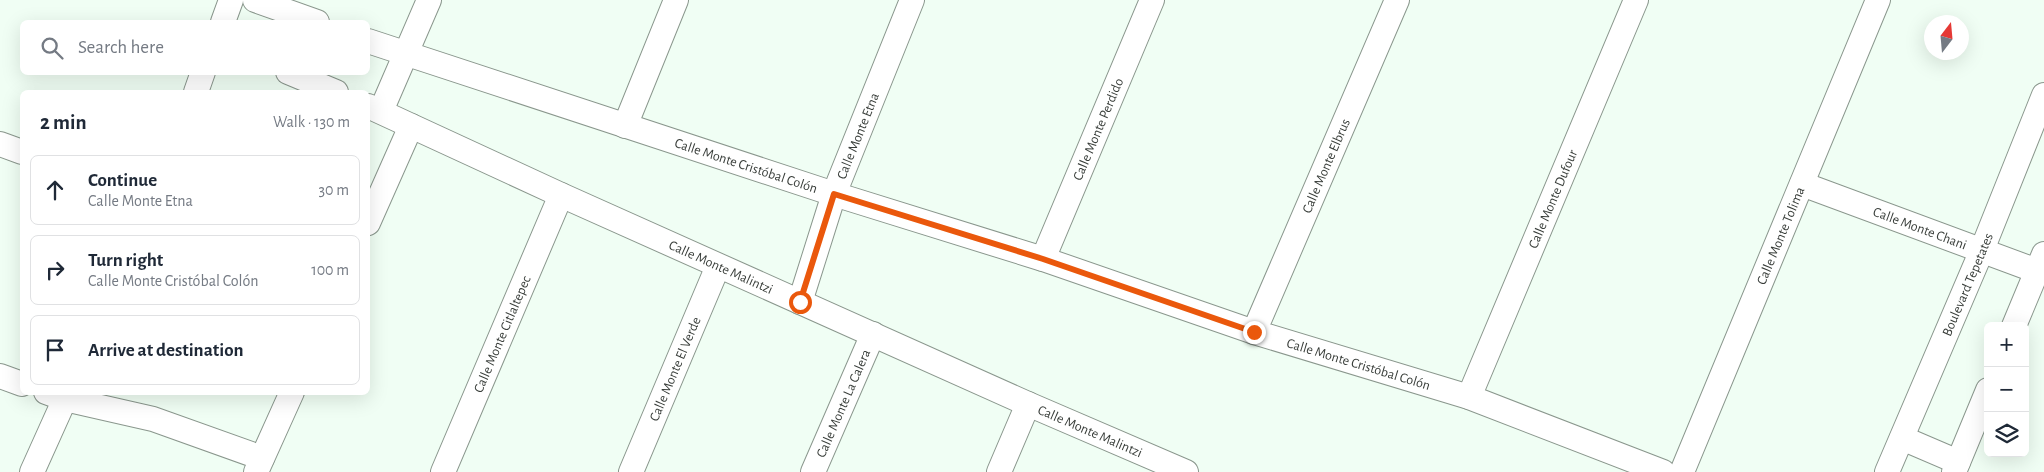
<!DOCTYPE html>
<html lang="en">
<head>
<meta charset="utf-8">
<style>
	:root { --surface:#fff; --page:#f2f2f3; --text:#1f2937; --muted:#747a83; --line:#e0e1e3 }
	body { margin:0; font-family:"Alegreya Sans",sans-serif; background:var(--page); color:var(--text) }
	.controls { position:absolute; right:15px; bottom:15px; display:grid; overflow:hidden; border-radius:8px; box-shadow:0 5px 20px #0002 }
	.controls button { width:45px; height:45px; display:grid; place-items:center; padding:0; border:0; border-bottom:1px solid var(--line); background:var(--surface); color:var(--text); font:25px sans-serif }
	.compass { position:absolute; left:1924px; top:15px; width:45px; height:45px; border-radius:50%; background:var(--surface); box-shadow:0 5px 20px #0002; rotate:16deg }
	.stop { position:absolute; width:15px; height:15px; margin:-11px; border:4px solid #ea580c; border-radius:50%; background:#fff }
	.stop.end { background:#ea580c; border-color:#fff; box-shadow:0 1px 5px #0008 }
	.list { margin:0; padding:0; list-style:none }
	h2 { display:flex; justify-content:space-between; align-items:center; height:65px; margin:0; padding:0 20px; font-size:21px }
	h2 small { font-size:16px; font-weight:400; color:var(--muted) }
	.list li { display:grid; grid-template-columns:32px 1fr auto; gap:15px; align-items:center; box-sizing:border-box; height:70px; margin:0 10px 10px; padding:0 10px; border:1px solid var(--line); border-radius:8px }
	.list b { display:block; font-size:19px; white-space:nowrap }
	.list p { margin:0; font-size:16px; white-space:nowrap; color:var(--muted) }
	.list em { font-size:16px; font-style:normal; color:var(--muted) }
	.icon { flex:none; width:28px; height:28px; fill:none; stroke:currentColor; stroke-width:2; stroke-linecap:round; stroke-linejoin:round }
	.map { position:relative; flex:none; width:2044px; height:472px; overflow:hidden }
	.search { position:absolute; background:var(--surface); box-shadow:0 5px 20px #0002; left:20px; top:20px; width:350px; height:55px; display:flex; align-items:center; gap:12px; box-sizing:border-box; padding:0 18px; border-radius:8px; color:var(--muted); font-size:19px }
	.panel { position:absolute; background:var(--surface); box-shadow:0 5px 20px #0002; left:20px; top:90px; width:350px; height:305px; border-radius:8px }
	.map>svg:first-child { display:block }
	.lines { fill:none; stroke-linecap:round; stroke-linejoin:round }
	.street-casing { stroke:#8a978d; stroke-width:26 }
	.street { stroke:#fff; stroke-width:24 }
	.route { stroke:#ea580c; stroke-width:6 }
	.labels { text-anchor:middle; stroke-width:5; stroke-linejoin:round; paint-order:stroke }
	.street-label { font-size:14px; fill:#393e3a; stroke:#f0fef4 }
</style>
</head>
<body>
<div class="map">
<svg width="2044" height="472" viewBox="0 0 2044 472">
	<rect width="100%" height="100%" fill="#f0fef4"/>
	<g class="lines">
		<!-- street casing -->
		<g class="street-casing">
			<g id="street">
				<path d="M255,0L317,22"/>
				<path d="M223,22L231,0"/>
				<path id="s1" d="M368,41L834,194L1043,259L1254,332L1469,397L1663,472"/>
				<path d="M288,72L336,92"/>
				<path d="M196,92L203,72"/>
				<path id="s2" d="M368,106L561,195L1028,404L1186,472"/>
				<path d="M381,111L429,0"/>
				<path d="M625,126L676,0"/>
				<path d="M0,144L22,152"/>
				<path id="s3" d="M1802,184L2037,271"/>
				<path d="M368,223L411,126"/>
				<path id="s4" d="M1043,259L1152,0"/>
				<path id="s5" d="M800,302L834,194L912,0"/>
				<path d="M2014,326L2044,254"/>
				<path id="s6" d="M1254,332L1397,0"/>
				<path d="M0,376L22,384"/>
				<path d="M46,392L65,399L153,419L262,458"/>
				<path id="s7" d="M1469,397L1636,0"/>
				<path d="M1902,438L1958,462"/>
				<path d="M32,472L68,392"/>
				<path d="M256,472L292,392"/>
				<path id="s8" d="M443,472L561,195"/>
				<path id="s9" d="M631,472L718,266"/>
				<path id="s10" d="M813,472L873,334"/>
				<path d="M999,472L1028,404"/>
				<path id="s11" d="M1682,472L1878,0"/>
				<path id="s12" d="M1887,472L1982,250L2044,95"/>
				<path d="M1954,472L1988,390"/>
			</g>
		</g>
		<!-- street -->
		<use href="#street" class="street"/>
	</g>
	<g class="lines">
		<!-- route -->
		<path class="route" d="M800,302L834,194L1043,259L1254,332"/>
	</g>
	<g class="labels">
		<!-- street labels -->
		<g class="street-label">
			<text dy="5" stroke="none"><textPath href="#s4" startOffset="141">Calle Monte Perdido</textPath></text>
			<text dy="5" stroke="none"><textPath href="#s5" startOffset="176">Calle Monte Etna</textPath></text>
			<text dy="5" stroke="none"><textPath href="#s1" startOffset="398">Calle Monte Cristóbal Colón</textPath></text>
			<text dy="5" stroke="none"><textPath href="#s6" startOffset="181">Calle Monte Elbrus</textPath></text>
			<text dy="5" stroke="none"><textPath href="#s7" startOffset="215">Calle Monte Dufour</textPath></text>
			<text dy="5" stroke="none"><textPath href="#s3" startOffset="126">Calle Monte Chani</textPath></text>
			<text dy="5" stroke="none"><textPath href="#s11" startOffset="256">Calle Monte Tolima</textPath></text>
			<text dy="5" stroke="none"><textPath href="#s2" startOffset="388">Calle Monte Malintzi</textPath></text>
			<text dy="5" stroke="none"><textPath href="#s12" startOffset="204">Boulevard Tepetates</textPath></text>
			<text dy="5" stroke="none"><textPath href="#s8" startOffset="150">Calle Monte Citlaltepec</textPath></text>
			<text dy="5" stroke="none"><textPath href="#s1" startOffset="1042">Calle Monte Cristóbal Colón</textPath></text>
			<text dy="5" stroke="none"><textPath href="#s9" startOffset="112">Calle Monte El Verde</textPath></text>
			<text dy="5" stroke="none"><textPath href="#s10" startOffset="75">Calle Monte La Calera</textPath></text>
			<text dy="5" stroke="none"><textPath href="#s2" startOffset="792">Calle Monte Malintzi</textPath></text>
		</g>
	</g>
</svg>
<div class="controls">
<button>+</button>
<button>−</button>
<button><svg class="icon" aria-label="layers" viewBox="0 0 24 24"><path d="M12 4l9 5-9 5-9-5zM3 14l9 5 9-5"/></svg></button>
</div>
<svg class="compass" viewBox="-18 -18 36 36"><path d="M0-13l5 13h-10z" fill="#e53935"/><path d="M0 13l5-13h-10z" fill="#747a83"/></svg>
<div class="stop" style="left:800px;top:302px"></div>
<div class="stop end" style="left:1254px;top:332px"></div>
<div class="search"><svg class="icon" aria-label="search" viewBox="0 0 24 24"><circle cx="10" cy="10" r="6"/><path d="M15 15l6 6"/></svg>Search here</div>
<section class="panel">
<h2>2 min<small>Walk · 130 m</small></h2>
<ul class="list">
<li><svg class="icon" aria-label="ahead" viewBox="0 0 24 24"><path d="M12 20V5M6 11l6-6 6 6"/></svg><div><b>Continue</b><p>Calle Monte Etna</p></div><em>30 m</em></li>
<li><svg class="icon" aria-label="right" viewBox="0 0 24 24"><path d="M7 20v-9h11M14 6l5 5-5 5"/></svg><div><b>Turn right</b><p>Calle Monte Cristóbal Colón</p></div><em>100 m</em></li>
<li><svg class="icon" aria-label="arrive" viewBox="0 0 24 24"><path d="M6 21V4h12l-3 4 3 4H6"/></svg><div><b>Arrive at destination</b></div></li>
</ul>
</section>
</div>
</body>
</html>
